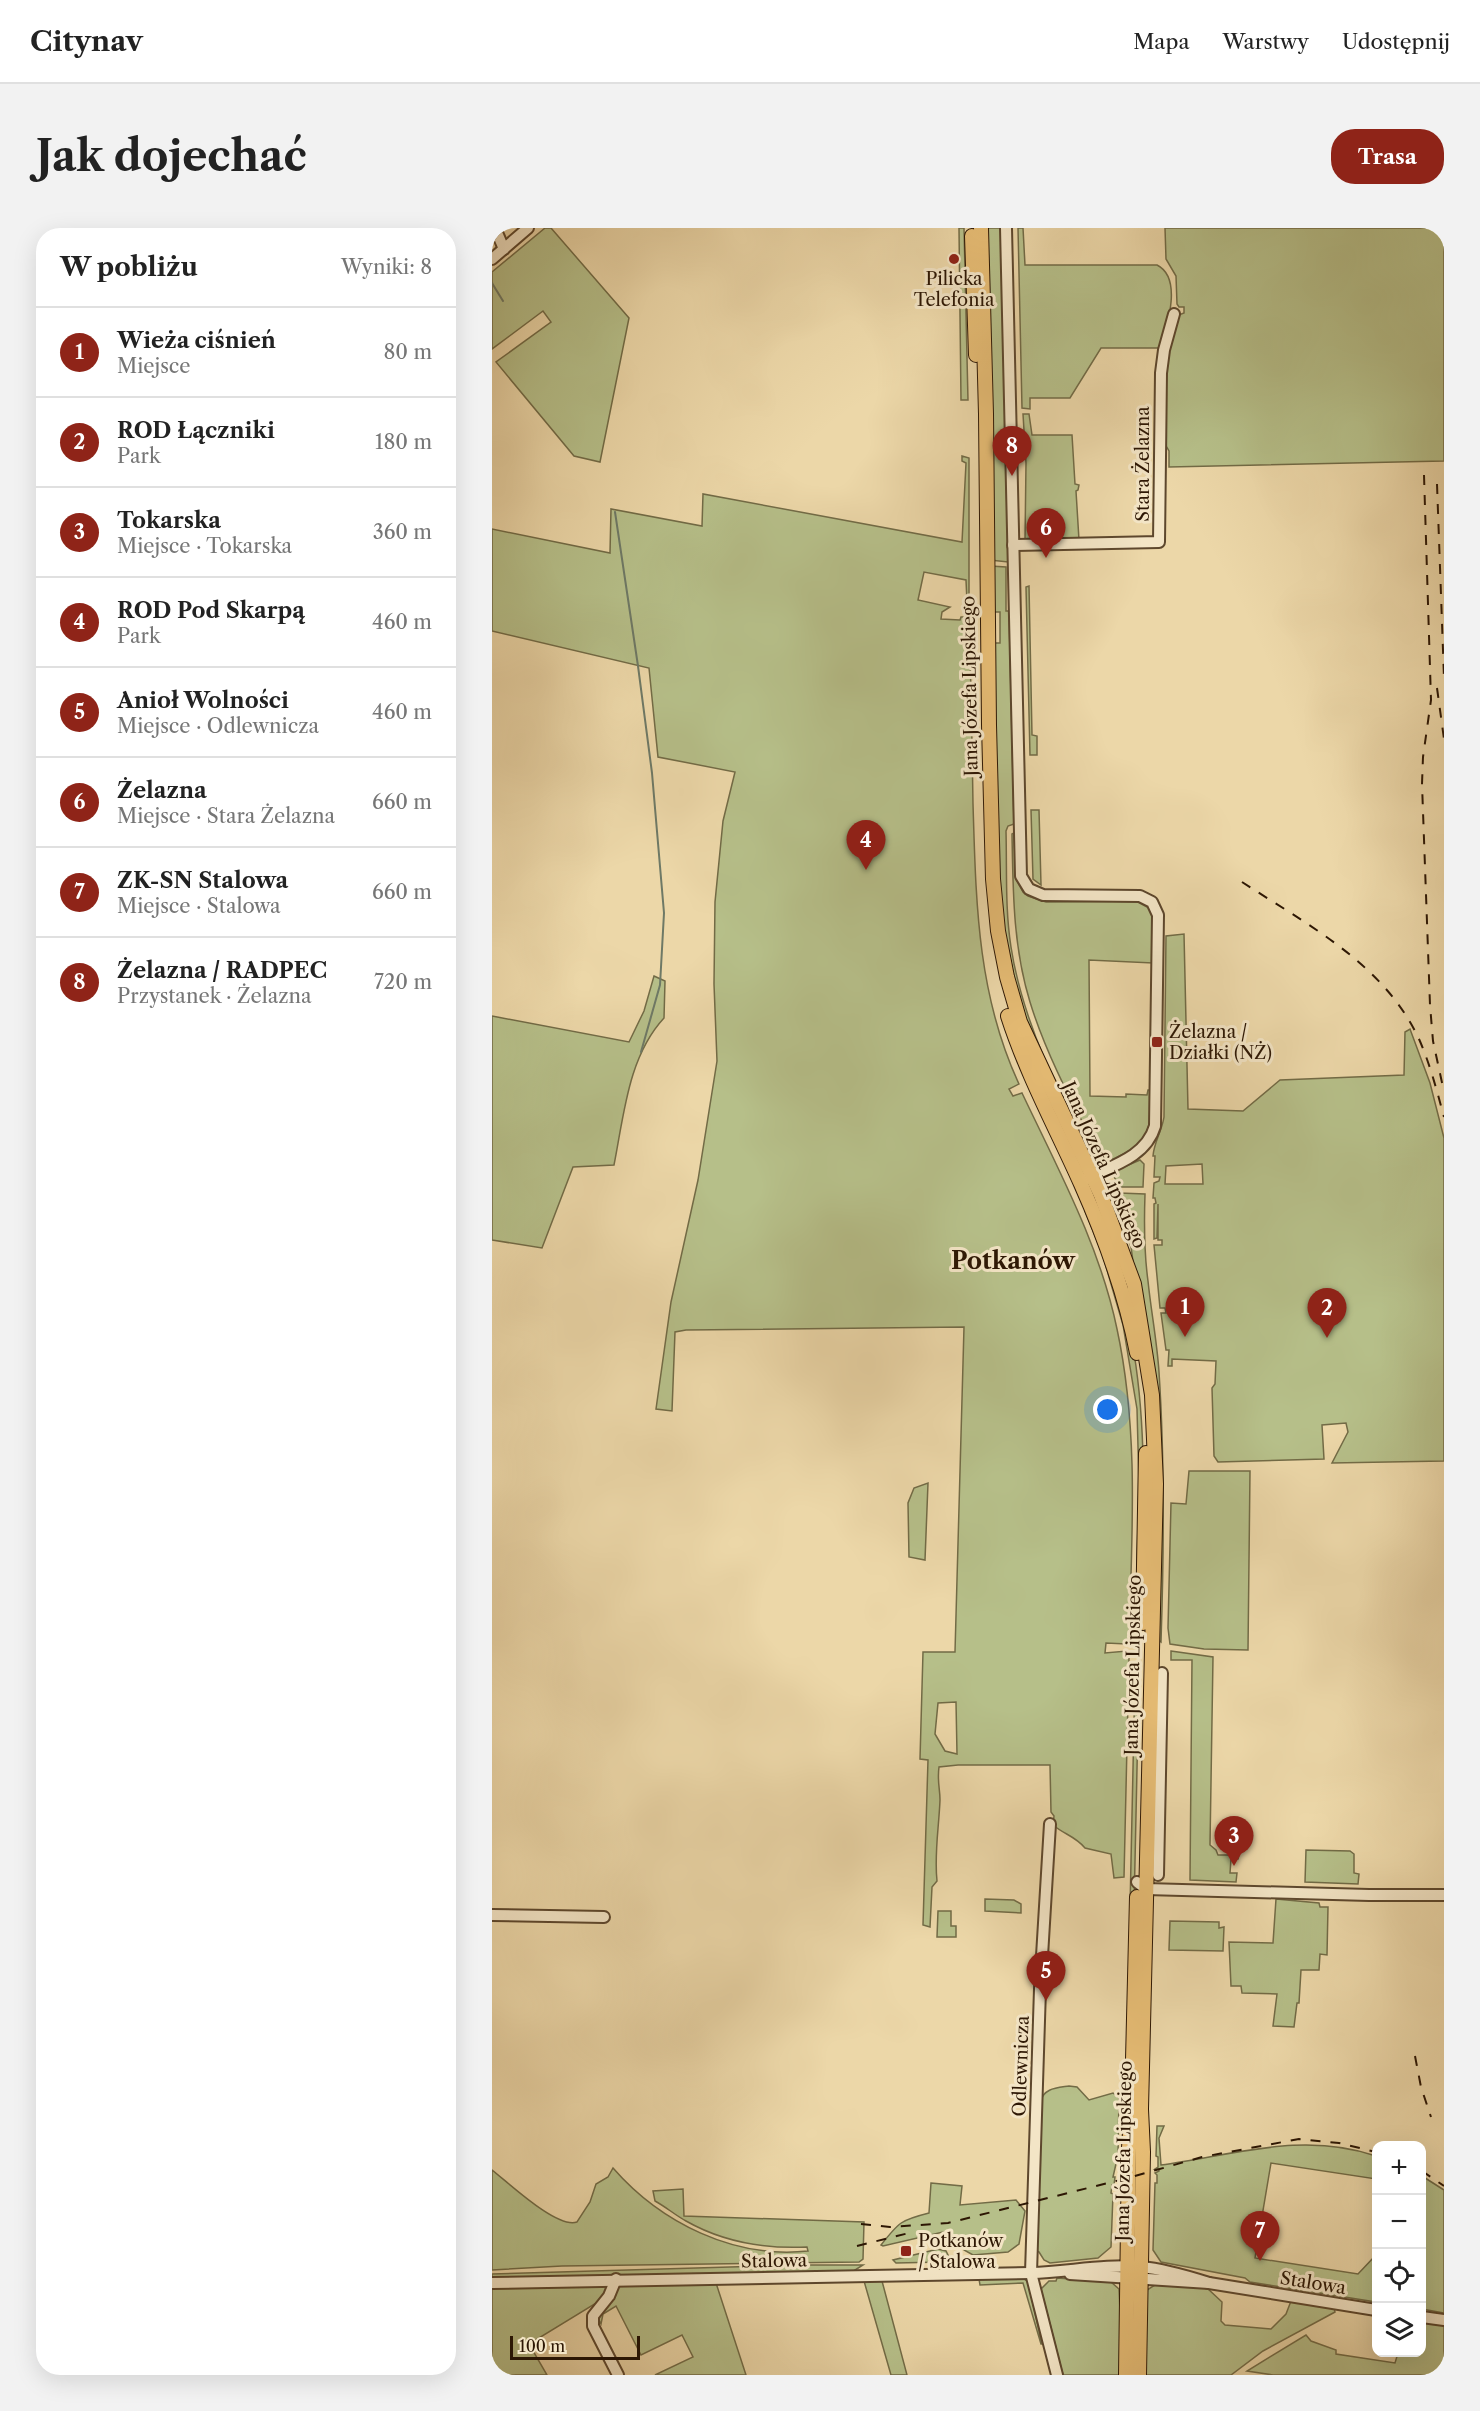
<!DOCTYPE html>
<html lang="pl">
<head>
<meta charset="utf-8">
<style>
	:root { --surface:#fff; --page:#f2f2f2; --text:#222; --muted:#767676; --line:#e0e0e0; --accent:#8f2418 }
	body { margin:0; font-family:"Libre Caslon Text",serif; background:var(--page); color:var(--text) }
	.controls { position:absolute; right:18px; bottom:18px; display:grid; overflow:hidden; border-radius:12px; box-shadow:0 6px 24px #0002 }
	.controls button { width:54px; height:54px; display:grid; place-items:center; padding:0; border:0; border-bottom:2px solid var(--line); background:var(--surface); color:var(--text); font:30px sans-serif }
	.scale { position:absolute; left:18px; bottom:15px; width:130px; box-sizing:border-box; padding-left:6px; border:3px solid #2d1704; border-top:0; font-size:16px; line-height:21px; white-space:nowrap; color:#2d1704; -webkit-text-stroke:4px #f3e5c6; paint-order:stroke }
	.you { position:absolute; left:616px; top:1182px; width:21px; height:21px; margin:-15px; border:4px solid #fff; border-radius:50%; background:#1a73e8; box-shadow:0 0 0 9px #1a73e833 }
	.badge { display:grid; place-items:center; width:39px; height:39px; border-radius:50%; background:var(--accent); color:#fff; font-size:20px; font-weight:700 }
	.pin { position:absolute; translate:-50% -50px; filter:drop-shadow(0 2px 3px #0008) }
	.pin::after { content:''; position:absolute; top:32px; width:21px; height:18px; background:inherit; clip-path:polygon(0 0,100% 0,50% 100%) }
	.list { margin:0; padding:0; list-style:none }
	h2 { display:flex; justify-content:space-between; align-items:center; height:78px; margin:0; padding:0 24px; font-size:26px }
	h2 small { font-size:20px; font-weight:400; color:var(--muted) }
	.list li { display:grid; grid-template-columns:39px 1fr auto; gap:18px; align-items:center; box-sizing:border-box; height:90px; padding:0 24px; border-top:2px solid var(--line) }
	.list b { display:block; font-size:22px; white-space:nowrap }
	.list p { margin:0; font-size:20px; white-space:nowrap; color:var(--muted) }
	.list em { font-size:20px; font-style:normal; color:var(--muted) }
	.icon { flex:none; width:33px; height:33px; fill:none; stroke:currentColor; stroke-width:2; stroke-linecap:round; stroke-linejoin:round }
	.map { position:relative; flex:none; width:952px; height:2147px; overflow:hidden; border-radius:24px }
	header { display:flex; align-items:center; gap:36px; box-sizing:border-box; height:84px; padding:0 30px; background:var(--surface); border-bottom:2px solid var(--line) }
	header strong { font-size:28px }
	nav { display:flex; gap:33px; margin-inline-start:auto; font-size:21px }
	.intro { display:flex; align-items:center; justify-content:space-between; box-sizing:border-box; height:144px; padding:0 36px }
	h1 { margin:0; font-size:42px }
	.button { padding:15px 27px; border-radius:24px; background:var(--accent); color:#fff; font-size:21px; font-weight:700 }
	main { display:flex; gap:36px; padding:0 36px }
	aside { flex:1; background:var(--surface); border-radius:24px; box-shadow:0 6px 24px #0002 }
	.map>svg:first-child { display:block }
	.green { fill:#b6bf89; stroke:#726b46; stroke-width:1.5; fill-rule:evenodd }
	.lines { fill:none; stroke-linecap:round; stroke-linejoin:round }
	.stream { stroke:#6e7966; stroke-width:2 }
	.minor-casing { stroke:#5d472d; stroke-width:14 }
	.major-casing { stroke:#2d1704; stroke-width:16 }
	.minor { stroke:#f3e5c6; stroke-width:10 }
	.major { stroke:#e6bc74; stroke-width:14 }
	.rail { stroke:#2d1704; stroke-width:2; stroke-dasharray:10 10; stroke-linecap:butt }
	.poi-dot { fill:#8f2418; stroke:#f3e5c6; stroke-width:2 }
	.labels { text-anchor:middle; stroke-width:6; stroke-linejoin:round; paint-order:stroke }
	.poi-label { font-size:18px; fill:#2d1704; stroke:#f3e5c6; text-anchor:start }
	.street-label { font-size:18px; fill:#2d1704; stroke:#f3e5c6 }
	.district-label { font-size:24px; font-weight:bold; fill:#2d1704; stroke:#f3e5c6 }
</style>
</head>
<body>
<header>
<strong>Citynav</strong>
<nav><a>Mapa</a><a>Warstwy</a><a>Udostępnij</a></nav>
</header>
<div class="intro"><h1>Jak dojechać</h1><a class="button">Trasa</a></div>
<main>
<aside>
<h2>W pobliżu<small>Wyniki: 8</small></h2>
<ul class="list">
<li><span class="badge">1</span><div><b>Wieża ciśnień</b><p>Miejsce</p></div><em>80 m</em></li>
<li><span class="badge">2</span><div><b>ROD Łączniki</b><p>Park</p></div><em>180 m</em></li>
<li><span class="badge">3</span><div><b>Tokarska</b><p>Miejsce · Tokarska</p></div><em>360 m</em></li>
<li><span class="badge">4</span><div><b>ROD Pod Skarpą</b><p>Park</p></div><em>460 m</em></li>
<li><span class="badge">5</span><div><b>Anioł Wolności</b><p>Miejsce · Odlewnicza</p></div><em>460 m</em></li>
<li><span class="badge">6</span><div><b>Żelazna</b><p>Miejsce · Stara Żelazna</p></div><em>660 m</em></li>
<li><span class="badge">7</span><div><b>ZK-SN Stalowa</b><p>Miejsce · Stalowa</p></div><em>660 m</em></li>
<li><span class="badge">8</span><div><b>Żelazna / RADPEC</b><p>Przystanek · Żelazna</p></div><em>720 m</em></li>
</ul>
</aside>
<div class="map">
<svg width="952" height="2147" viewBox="0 0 952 2147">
	<rect width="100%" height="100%" fill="#ecd7a8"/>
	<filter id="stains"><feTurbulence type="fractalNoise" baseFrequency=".00333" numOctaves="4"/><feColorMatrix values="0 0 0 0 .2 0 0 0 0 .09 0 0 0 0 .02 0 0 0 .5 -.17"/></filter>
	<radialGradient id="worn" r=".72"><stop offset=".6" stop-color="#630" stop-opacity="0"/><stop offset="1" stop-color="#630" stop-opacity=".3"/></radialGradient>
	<!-- green -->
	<g class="green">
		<path d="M53,0H59L137,90L108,234L82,228L4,134L59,94L51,83L0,121V44Z"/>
		<path d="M467,0H472L476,172H469Z"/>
		<path d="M493,0H509L516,334L498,332Z"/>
		<path d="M526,0H531L533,37H665C691,50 675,97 669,120H609L578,170H538V181L530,180Z"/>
		<path d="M673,0H952V233L677,239V223L673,216L672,146L684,88L692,85V79H687L685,76L684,48L674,31Z"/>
		<path d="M531,186H537L540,207H580L583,256L587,257L586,262L584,263L587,312L533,313L534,235Z"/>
		<path d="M470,228L477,230V374H475L474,352L432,344L426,372L458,379L450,384L449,391L468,392L469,389H477C479,451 480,513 481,576C484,673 485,766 527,856L517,861L521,868L530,865C566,941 608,1018 625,1101C647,1203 640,1307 637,1410L635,1416L614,1415L613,1425L635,1423L637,1429L632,1649L622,1650L619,1626L593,1620C583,1608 573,1607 561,1597L562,1588L559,1584L558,1537H466L447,1539C445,1553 448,1560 448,1572C447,1599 442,1626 445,1653L440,1659L438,1699L431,1697L436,1532L428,1531L431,1424H463L472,1099L194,1102L183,1104L180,1183L164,1181L179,1074L206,952L225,833L222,756L223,674L231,593L243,544L166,529L157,440L0,403V301L118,325L119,281L210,298L211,266L470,314L474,235L470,233ZM464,1474L465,1526L453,1523L443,1506L446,1475Z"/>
		<path d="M498,338L514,339V383H517L522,596L516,598L514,603C515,642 513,681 519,719C530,791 568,873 607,935L601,934L530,787L506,672L499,415H508V384H499Z"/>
		<path d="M537,358L540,507L545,508V527H538L534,359Z"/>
		<path d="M539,582H547L549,657L541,651Z"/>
		<path d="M522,605L524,651L531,664L536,668L554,674L644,673L657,680L660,686L661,735L597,732L598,868L634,869V866L655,867L656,862H660C659,906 657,915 615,934C611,926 603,917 598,908C575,866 552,820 538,774C521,719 521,663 520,606Z"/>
		<path d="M692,706L696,881L751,883L788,852L912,847L913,804L918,801L938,855L952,910V1233L840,1235L856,1204L854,1195L830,1197L832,1231L726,1234L722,1228L720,1160L723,1156L724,1133L680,1131V1138H676L677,1122H674L669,1085H674L673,1080H668L662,1017H670V1012H666V976L665,1010L662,1011V976L664,975L663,970H661L662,955L667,953L668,949H662L663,928H661C662,914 670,903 672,889L674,708ZM710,936L711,956H673L674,938Z"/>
		<path d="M162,748L173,753L172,790C136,829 132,887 122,937L81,939L50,1020L0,1012V788L137,814L152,783Z"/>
		<path d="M648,932L652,936L651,959H627L620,944Z"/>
		<path d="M627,965L653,966C652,995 652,1024 656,1053C659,1083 665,1113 667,1144C673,1234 672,1324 669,1414L665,1411L667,1220L639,1019L620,971Z"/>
		<path d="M597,982L642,1125C657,1217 650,1310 648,1403L643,1412L647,1257L645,1181L631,1097L610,1025L593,983Z"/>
		<path d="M697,1243H758L756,1422L712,1421L678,1416L676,1400L679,1275L694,1276Z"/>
		<path d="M436,1255L433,1332L417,1329L416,1275L422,1260Z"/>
		<path d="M679,1423L721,1429L718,1617L724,1622L726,1627H747L746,1631H739L738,1645H745L744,1654L698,1652L700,1432H679Z"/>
		<path d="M643,1448H647L642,1680H638Z"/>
		<path d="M814,1622L858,1623L862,1626V1645L867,1646L866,1656L813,1654Z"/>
		<path d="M493,1671L522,1672L529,1676V1685L493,1683Z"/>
		<path d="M784,1671L827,1675L828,1679H836L835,1727L828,1726L827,1742H809L807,1775H805L802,1799L781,1798L785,1766L750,1765L749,1758H739L737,1714L781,1715Z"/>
		<path d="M446,1683H459V1698H464V1709H445Z"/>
		<path d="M678,1693L727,1694V1700L732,1699L731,1723L677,1722Z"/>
		<path d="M577,1858L585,1859L597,1872L621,1865L627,1870L626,1927L621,1949H623L622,1957H620L619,1965L621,1966L619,2019L606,2030L558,2035L552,2032L547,2024L544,2023L548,1874C552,1860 564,1860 577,1858Z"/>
		<path d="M665,1898H672L667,1910L669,1937C742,1927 811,1903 884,1928V1951L779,1935L763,2030L866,2046L884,2027V2074L758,2054L753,2050L669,2034L661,2022L663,1955H665V1947L663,1945L667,1943V1941H663L666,1939V1929L664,1928Z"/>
		<path d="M121,1940C169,1995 242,2031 316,2023L315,2019C273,2021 231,2014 194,1993C183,1987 174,1979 163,1973L161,1963L191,1961L192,1988L372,1994L371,2031L367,2034L70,2038L0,2042V1942C17,1955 65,2001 85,1994L98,1974L104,1956L116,1949Z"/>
		<path d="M930,1948L952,1962V2085L930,2081Z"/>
		<path d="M439,1955L470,1958L468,1977L524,1972L533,1983L527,2016L516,2024L481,2027L472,2022L468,2011L451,2004L391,2018L389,2017C407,1994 409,1992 437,1985Z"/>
		<path d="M446,2021L454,2023L458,2031L450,2034L404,2035L401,2032Z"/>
		<path d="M309,2037H371L360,2044L0,2050V2046Z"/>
		<path d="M531,2050L536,2054L550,2116H549L531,2055L488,2057L487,2051Z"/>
		<path d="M565,2050L619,2054L627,2061L631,2147H571L549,2061L557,2053H564Z"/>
		<path d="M372,2053H390L415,2147H399Z"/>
		<path d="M224,2055L254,2147H163L201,2129L190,2107L149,2127L124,2078L111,2086L109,2096L106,2090L125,2056Z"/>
		<path d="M114,2057L116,2062L106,2074L37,2116L55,2147H0V2060Z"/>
		<path d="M663,2057L715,2060L730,2074L729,2093L733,2097L779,2101L794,2086L799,2073L842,2080L843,2084L771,2123L739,2147H650L655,2062Z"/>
		<path d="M930,2093L952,2096V2147H781L755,2143L814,2107L819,2113L844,2122V2126L903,2135L906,2125L930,2124Z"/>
	</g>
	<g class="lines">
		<!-- stream -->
		<g class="stream">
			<path d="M0,55L11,73"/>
			<path d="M123,284L146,438L160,545L172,685L168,757L149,824"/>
		</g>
		<!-- minor casing -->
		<g class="minor-casing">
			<g id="minor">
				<path d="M3,0L12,21"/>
				<path d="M514,0L529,648L537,661L551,667L648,668L660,674L666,687L663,898C654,929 620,938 593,951"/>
				<path d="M0,31L36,0"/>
				<path d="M521,317L667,314L669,145L672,122L682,86"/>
				<path d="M558,1596L548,1761L539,2045L565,2147"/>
				<path d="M666,1647L670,1445"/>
				<path d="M645,1654L654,1661L877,1667H952"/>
				<path d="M0,1687L112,1689"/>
				<path d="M578,2046L717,2055L884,2082"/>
				<path d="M124,2051L117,2068L101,2088V2098L126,2147"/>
				<path d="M0,2055L539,2045C576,2044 612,2036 649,2039C672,2041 695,2048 717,2055"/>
				<path d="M930,2089L952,2092"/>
			</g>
		</g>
		<!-- major casing -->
		<g class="major-casing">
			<g id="major">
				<path d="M489,0L494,186L497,497L501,651L506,703L515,749L528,794L609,967L642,1056L660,1167L664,1256L649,1881L651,1924L647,2147"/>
				<path d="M480,8L484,127"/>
				<path d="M516,788C535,847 564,900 589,956C613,1010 634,1068 645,1125"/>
				<path d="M651,1395L654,1225"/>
				<path d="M634,2147L637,1920L640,1872L645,1669"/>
			</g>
		</g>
		<!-- minor -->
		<use href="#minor" class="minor"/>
		<!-- major -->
		<use href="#major" class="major"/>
		<!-- rail -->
		<g class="rail">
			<path d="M932,247L939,472L931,529L930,556L938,777L941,813L952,864"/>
			<path d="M945,256L952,450"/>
			<path d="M945,460L952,511"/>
			<path d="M750,654C816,697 892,736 927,811C938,836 945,863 952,889"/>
			<path d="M923,1828L929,1859L939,1889"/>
			<path d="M930,1943L952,1958"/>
			<path d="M369,1996L398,1999L456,1995L636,1950L710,1929L807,1911L847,1915L884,1924"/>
			<path d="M365,2018L421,2004"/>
		</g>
	</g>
	<!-- markers -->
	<g class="poi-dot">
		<circle cx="462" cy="31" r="6"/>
		<rect x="659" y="808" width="12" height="12" rx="3"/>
		<rect x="408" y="2017" width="12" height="12" rx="3"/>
	</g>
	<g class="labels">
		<!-- poi labels -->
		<g class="poi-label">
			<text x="462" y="57" text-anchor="middle">Pilicka<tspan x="462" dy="21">Telefonia</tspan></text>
			<text x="677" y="810">Żelazna /<tspan x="677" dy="21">Działki (NŻ)</tspan></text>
			<text x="426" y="2019">Potkanów<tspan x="426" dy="21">/ Stalowa</tspan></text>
		</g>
		<!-- street labels -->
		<g class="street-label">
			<text transform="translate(651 236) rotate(-90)" y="6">Stara Żelazna</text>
			<text transform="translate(478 458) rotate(-91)" y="6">Jana Józefa Lipskiego</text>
			<text transform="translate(612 937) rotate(66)" y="6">Jana Józefa Lipskiego</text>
			<text transform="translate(641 1437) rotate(-89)" y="6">Jana Józefa Lipskiego</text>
			<text transform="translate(529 1838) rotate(-88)" y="6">Odlewnicza</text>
			<text transform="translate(632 1923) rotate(-89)" y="6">Jana Józefa Lipskiego</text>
			<text transform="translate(282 2033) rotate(-1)" y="6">Stalowa</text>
			<text transform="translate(821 2055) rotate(9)" y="6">Stalowa</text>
		</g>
		<!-- district labels -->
		<g class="district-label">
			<text x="521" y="1041">Potkanów</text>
		</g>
	</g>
	<rect width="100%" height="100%" filter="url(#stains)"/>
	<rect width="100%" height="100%" fill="url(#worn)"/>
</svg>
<div class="controls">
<button>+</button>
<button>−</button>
<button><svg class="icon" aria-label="locate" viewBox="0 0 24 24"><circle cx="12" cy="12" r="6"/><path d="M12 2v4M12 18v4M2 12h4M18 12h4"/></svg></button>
<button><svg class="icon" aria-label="layers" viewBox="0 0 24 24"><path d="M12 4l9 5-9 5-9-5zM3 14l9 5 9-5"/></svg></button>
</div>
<div class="scale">100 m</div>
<div class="you"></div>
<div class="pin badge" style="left:693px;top:1109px">1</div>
<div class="pin badge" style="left:835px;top:1110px">2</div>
<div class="pin badge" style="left:742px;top:1638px">3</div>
<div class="pin badge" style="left:374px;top:642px">4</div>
<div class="pin badge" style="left:554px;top:1773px">5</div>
<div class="pin badge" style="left:554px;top:330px">6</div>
<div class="pin badge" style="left:768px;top:2033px">7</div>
<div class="pin badge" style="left:520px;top:248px">8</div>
</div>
</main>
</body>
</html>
